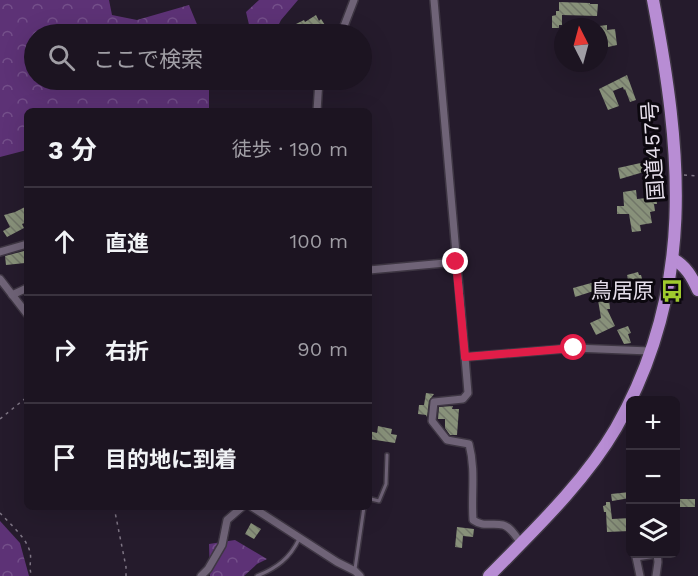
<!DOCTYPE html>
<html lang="ja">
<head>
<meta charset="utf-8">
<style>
	:root { --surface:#1c1421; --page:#251d2a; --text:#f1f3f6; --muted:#a09ea5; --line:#3a333f }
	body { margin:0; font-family:"Work Sans","Noto Sans JP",sans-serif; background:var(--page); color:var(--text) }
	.controls { position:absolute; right:18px; bottom:18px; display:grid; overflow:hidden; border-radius:9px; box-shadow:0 6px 24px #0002 }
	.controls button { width:54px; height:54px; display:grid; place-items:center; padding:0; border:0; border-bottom:2px solid var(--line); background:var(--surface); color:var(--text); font:30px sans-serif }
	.compass { position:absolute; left:554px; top:18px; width:54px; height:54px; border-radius:50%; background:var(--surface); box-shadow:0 6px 24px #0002; rotate:354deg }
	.stop { position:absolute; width:18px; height:18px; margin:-14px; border:4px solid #e11d48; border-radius:50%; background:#fff }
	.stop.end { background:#e11d48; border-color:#fff; box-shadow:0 2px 6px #0008 }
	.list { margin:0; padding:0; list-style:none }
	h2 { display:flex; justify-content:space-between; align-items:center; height:78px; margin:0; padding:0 24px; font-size:26px }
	h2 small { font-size:20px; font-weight:400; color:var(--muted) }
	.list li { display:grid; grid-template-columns:39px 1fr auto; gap:18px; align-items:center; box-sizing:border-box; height:108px; padding:0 24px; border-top:2px solid var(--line) }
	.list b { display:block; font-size:22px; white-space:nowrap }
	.list em { font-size:20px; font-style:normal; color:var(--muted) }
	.icon { flex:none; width:33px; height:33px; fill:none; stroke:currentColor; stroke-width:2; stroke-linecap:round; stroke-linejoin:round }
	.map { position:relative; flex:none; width:698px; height:576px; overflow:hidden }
	.search { position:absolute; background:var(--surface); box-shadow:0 6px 24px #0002; left:24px; top:24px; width:348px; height:66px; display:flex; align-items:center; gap:15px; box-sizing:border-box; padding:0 21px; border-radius:33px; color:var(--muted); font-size:22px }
	.panel { position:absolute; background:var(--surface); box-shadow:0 6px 24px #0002; left:24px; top:108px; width:348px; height:402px; border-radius:9px }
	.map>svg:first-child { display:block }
	.forest { fill:url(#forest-crowns) }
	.building { fill:url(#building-back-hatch) }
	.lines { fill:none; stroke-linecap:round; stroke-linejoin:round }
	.lane-casing { stroke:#3e3643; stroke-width:6 }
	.street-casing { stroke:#3e3643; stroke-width:10 }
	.highway-casing { stroke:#3e3643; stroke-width:15 }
	.path { stroke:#7e7584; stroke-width:1.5; stroke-dasharray:3 4.5; stroke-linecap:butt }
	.lane { stroke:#6f6377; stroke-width:3 }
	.street { stroke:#6f6377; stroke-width:7 }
	.highway { stroke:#b88dd4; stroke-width:12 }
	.route { stroke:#e11d48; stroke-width:8 }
	.labels { text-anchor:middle; stroke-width:6; stroke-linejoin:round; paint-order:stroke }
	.street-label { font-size:21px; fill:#e6dfeb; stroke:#0c080f }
	.poi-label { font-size:21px; fill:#e6dfeb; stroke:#0c080f; text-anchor:end }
</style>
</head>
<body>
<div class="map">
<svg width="698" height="576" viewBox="0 0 698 576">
	<defs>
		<pattern id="forest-crowns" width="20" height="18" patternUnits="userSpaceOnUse" patternTransform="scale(1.5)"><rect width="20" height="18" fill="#5d3276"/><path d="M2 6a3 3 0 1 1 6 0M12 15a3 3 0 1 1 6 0" fill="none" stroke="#744f8a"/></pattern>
		<pattern id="building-back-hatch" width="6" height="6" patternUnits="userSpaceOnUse" patternTransform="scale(1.5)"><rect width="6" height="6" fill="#88917a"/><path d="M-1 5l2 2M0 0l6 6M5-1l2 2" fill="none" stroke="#717668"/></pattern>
	</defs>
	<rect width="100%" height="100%" fill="#251b2c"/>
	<!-- forest -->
	<g class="forest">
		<path d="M0,0H109L112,15L137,20L189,5L201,34H34V80H246L238,83L209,84V111H27V150L0,157Z"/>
		<path d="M259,0H298L281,20L274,34H244L250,29L246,12Z"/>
		<path d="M0,521L20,543L29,576H0Z"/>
		<path d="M235,540L267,559L257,564L244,576H210L209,544Z"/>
	</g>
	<!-- building -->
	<g class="building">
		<path d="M559,2L590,3V4H598L597,16L562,15V25H559V28H552V16L556,15V11H559Z"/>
		<path d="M316,15L319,21L321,19L331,34H284L297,27L296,24L304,20L305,22Z"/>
		<path d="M607,25V30L615,29L617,45L608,47L607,38L599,39V26Z"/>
		<path d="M627,75L636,100L630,102L625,89L624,90L623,87L613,91L619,106L608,110L599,89Z"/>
		<path d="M656,156L661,177L658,178L661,186L652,189L647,171L620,179L618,168L645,162L644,159Z"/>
		<path d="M636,190L637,199L656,197L657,204H654L655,211L650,212L652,223L640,225L641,231L632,232L629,214H617V206H624L623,192Z"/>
		<path d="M27,206V222L22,224L24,228L7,237L3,231L10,227L4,215L15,212Z"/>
		<path d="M24,251L25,263L6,265L5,256Z"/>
		<path d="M638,272L639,275H641L643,282L629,285L627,275Z"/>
		<path d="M602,280L604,286L599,287L600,289L575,297L573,288Z"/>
		<path d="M609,298L610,309H607L615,326L596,335L590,323L601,318L598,300Z"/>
		<path d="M628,326L631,333L628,334L631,343L624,344L617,330Z"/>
		<path d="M426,393L434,394L429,401L427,417L426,415L418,414L419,405H424Z"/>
		<path d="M453,406L452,409H459L457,435H450L445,428V419H438L439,407Z"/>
		<path d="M378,426L392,429L391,434L397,435L395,443L369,439V431L377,433Z"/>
		<path d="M630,492V498L612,501L611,494Z"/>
		<rect x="675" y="499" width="20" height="8"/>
		<path d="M606,502H610L612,519L630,518V531L607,532L606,512H604L603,506L606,505Z"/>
		<path d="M251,523L261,529L254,539L245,534Z"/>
		<path d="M457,527L474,529L473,537L463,536L462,548L455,547Z"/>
	</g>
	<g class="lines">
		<!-- lane casing -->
		<g class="lane-casing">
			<g id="lane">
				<path d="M369,500L371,499L379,501L386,484L387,455"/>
				<path d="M355,569L364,507"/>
				<path d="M257,576C277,568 290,558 299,539"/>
			</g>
		</g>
		<!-- street casing -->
		<g class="street-casing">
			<g id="street">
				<path d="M434,0L465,357L574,348L650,351"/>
				<path d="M341,34L354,0"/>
				<path d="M317,111L319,80"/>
				<path d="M0,252L27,244"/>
				<path d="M369,270L456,262"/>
				<path d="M0,279L27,314"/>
				<path d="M12,295L27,288"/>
				<path d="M465,357L468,393L463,399L434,402L432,421L447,440L469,444C476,471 471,493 473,520C485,528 490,522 503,525C511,527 516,537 521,543"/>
				<path d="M252,507L337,562L355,571L360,576"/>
				<path d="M201,576L208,569L222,545L227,520L242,507"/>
				<path d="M640,576L636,557L656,554"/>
				<path d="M656,576L658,562L657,554"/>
			</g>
		</g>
		<!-- highway casing -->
		<g class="highway-casing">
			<g id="highway">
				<path d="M673,259C686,266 692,277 698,290"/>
				<path d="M489,576C533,531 584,483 616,428C696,288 682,152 653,0"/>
			</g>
		</g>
		<!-- path -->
		<g class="path">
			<path d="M684,175L698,176"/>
			<path d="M0,419L27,397"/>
			<path d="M114,507L126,567V576"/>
			<path d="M0,513C10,524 26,537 30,552C32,560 28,568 32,576"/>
		</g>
		<!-- lane -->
		<use href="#lane" class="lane"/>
		<!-- street -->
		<use href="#street" class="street"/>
		<!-- highway -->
		<use href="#highway" class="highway"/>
	</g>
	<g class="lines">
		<!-- route -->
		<path class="route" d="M456,262L465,357L574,348"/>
	</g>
	<!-- icons -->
	<defs>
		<g id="bus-bare" transform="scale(1.8)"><path d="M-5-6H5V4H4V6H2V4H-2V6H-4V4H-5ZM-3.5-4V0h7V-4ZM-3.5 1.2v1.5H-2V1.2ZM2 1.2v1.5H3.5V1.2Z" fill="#9fca2e" stroke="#0c080f" stroke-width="2.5" paint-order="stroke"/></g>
	</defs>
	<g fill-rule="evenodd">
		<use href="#bus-bare" x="672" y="291"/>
	</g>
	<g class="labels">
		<!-- street labels -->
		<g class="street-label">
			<text transform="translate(653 151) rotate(-94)" y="7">国道457号</text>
		</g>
		<!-- poi labels -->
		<g class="poi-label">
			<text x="654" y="298">鳥居原</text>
		</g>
	</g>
</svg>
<div class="controls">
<button>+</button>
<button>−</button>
<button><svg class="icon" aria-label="layers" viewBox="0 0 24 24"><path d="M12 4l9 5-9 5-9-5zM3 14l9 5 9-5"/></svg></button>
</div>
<svg class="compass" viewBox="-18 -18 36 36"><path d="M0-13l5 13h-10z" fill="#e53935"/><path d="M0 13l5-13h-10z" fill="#a09ea5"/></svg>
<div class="stop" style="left:574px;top:348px"></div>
<div class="stop end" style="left:456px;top:262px"></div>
<div class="search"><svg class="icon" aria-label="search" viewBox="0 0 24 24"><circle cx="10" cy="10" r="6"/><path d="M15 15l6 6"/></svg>ここで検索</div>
<section class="panel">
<h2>3 分<small>徒歩 · 190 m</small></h2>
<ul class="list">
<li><svg class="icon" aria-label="ahead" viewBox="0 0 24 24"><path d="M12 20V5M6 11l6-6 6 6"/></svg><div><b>直進</b></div><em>100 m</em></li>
<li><svg class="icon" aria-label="right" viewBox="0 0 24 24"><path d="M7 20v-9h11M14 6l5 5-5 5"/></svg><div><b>右折</b></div><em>90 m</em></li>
<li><svg class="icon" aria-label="arrive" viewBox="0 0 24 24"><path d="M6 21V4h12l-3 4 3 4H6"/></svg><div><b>目的地に到着</b></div></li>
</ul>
</section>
</div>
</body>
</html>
